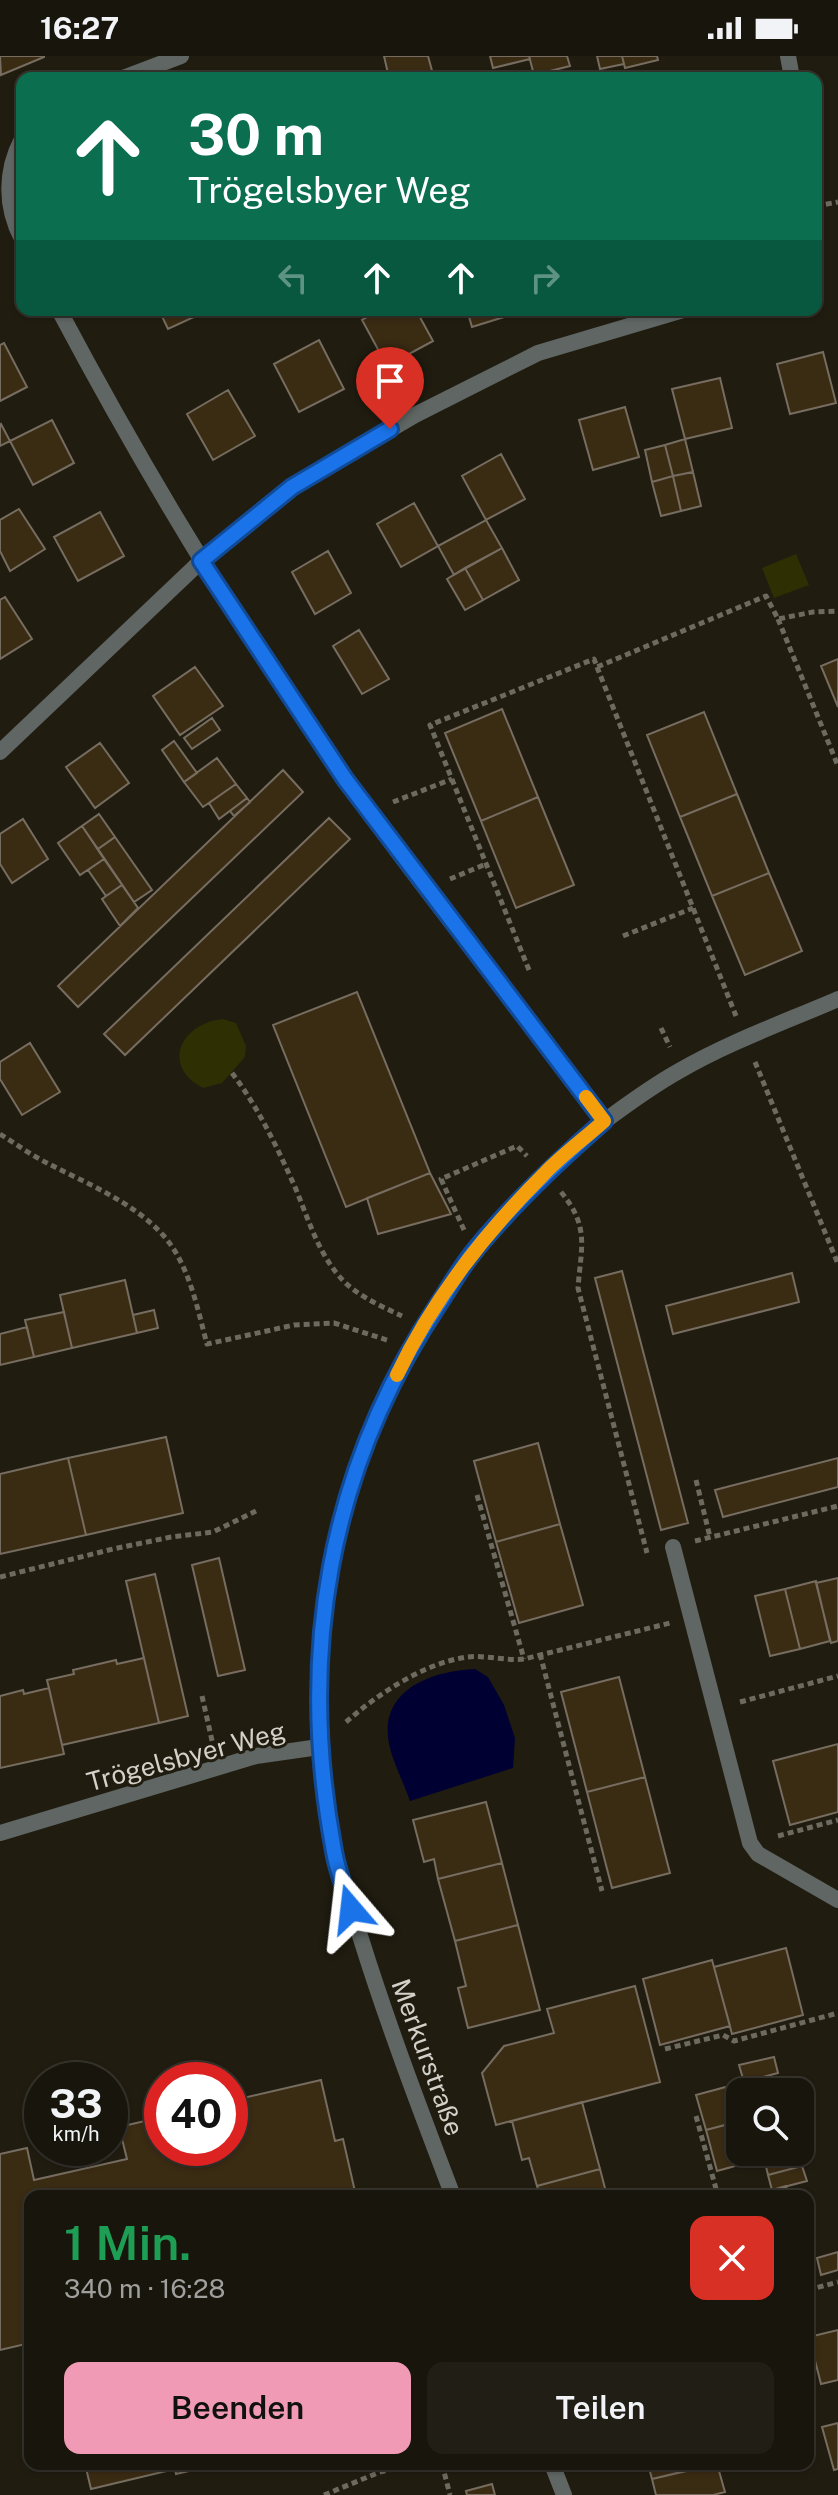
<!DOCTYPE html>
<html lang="de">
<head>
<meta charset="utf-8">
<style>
	body { margin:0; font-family:"Public Sans",sans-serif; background:#211e15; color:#f1f3f6; height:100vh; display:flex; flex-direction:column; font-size:30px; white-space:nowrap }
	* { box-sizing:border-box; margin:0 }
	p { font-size:26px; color:#9f9f9d }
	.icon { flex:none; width:44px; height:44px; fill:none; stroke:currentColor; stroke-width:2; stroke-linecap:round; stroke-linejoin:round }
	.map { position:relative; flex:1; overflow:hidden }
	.drawer { position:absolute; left:24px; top:2134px; width:790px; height:280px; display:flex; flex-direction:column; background:#18150c; border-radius:16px; box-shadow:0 2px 6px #0004,0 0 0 2px #36342d }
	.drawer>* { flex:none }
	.hud { position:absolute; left:16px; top:16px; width:806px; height:244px; border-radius:16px; box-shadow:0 2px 6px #0004,0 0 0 2px #36342d; background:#0b6e4f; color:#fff; overflow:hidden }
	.fabs { position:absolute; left:726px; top:2022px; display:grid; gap:16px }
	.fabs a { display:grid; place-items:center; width:88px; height:88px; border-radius:16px; background:#18150c; box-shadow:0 2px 6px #0004,0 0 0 2px #36342d; font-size:40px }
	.speed { position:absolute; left:24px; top:2006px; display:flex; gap:16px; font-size:40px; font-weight:700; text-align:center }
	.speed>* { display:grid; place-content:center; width:104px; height:104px; border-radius:50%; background:#18150c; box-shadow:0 2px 6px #0004,0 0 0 2px #36342d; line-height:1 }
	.speed small { font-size:20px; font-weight:400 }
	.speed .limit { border:12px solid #d22; background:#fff; color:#111 }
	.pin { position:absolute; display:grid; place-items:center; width:68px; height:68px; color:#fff; margin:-82px -34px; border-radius:50% 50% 50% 0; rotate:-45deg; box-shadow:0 0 8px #0007 }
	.pin .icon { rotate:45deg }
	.me { position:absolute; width:88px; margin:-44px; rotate:343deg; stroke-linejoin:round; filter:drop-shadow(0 0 6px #0008) }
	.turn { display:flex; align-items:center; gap:28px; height:168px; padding:0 40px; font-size:36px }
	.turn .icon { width:104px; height:104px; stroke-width:2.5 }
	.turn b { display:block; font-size:56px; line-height:68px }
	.lanes { display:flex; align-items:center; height:76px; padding:0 40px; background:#0003; justify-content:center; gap:40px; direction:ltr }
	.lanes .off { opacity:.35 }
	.round { display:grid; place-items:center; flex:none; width:84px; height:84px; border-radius:16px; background:#211e15 }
	.overview { display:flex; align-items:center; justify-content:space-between; height:136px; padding:0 40px }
	h1 { font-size:48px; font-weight:600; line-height:60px; color:#1e9e55 }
	.cta { display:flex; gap:16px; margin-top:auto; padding:16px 40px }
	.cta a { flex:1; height:92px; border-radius:16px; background:#f09ab5; color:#111; font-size:32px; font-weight:600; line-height:92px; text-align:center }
	.cta a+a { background:#211e15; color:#f1f3f6 }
	.status { display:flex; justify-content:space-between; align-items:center; height:56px; padding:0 40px; background:#18150c; direction:ltr }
	.status svg { height:22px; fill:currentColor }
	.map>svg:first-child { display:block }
</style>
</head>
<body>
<div class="status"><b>16:27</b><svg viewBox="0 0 49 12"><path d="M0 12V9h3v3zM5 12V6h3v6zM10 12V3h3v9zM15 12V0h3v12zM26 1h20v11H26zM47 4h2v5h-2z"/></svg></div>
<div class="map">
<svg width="838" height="2439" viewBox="0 0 838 2439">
	<rect width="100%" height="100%" fill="#201c10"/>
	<path fill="#2e2f03" d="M796,498l13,31 -35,13 -12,-30z
		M223,963l13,4 10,23 -1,11 -23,26 -19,5c-43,-22 -22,-65 20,-69z"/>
	<path fill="#003" d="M475,1613l13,8 16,28 11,33 -2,30 -103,33c-6,-18 -21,-46 -22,-65 -4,-49 47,-65 87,-67z"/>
	<path fill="#3a2b13" stroke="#766d60" stroke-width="2" d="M0,0h44v1l-43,18z
		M384,0h44l6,22h-45z
		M490,0h39l1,3 -37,9z
		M529,0h38l3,10 -36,9z
		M597,0h25l2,8 -24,5z
		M622,0h35l1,4 -33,8z
		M159,254h34l3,6 -28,13z
		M380,254h36l17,31 -46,25 -25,-46z
		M467,254h56v1l-51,16z
		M319,284l25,49 -45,23 -25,-48z
		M4,287l23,44 -27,14v-56z
		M823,296l13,51 -46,11 -13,-50z
		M720,322l12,50 -47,11 -13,-50z
		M228,334l27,46 -42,24 -26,-46z
		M625,351l14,50 -46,13 -14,-50z
		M52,364l22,43 -41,22 -23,-44z
		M1,368l9,17 -10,5v-21z
		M685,383l8,33 -20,4 -8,-31z
		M665,389l8,31 -21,6 -7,-32z
		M501,398l24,45 -39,21 -24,-44z
		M693,416l8,34 -20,5 -8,-35z
		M673,420l8,35 -20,5 -9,-34z
		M414,447l24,43 -37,21 -24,-43z
		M19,453l26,40 -35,22 -10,-20v-31z
		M100,456l24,44 -46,25 -24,-44z
		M486,464l16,28 -48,27 -16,-29z
		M502,492l17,32 -36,20 -18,-32z
		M328,495l23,42 -36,21 -23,-42z
		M465,512l18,32 -18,10 -18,-31z
		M5,541l27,42 -32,20v-59z
		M359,574l30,49 -27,15 -29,-48z
		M838,603v48l-17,-41z
		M195,611l28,39 -43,29 -27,-39z
		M502,653l36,88 -57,24 -36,-88z
		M704,656l33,82 -57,23 -33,-82z
		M212,662l8,12 -28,19 -8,-11z
		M174,685l23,32 -13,9 -22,-32z
		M100,687l29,40 -34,25 -29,-41z
		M217,702l19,26 -33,23 -19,-25z
		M283,714l20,22 -225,215 -20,-21z
		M236,728l11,14 -28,21 -10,-16z
		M737,738l32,79 -57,23 -32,-79z
		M538,741l36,88 -58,23 -35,-87z
		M247,742l3,4 -16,14 -4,-5z
		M99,758l16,23 -17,12 -16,-23z
		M329,762l21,21 -225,216 -21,-21z
		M23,763l25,40 -36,24 -12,-19v-30z
		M82,770l22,33 -24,16 -22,-32z
		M115,781l37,53 -18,12 -36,-53z
		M104,803l18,26 -16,11 -18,-26z
		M769,817l33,78 -57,24 -33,-79z
		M122,829l16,23 -18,18 -18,-27z
		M357,936l73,181 -84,34 -73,-182z
		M30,987l30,49 -38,23 -22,-36v-17z
		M430,1117l21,41 -73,20 -11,-36z
		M622,1215l66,252 -27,7 -66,-252z
		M792,1217l7,29 -126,32 -7,-28z
		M125,1224l12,53 -65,15 -12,-53z
		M154,1254l4,18 -21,5 -4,-18z
		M64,1256l8,36 -38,9 -9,-37z
		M27,1271l7,30 -34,8v-31z
		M166,1381l17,76 -97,22 -18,-77z
		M538,1387l22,81 -64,18 -22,-81z
		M68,1402l18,77 -86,19v-80z
		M838,1402v29l-115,30 -8,-27z
		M560,1468l23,81 -64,18 -23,-81z
		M219,1502l26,112 -27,6 -26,-111z
		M155,1518l33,142 -29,7 -33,-142z
		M838,1522v63l-7,2 -15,-60z
		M816,1525l14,60 -30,8 -15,-60z
		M785,1533l15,60 -30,7 -15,-60z
		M144,1602l15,65 -97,22 -15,-65 27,-6 -1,-4 43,-10 1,4z
		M619,1621l26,100 -58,15 -26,-100z
		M49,1632l15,66 -64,14v-72l23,-6 1,4z
		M838,1688v68l-48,13 -17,-64z
		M645,1721l25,96 -58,15 -25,-96z
		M486,1746l16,61 -64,16 -4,-20 -10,3 -11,-42z
		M502,1807l16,62 -63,16 -17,-62z
		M518,1869l22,85 -72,18 -10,-40 8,-2 -11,-45z
		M786,1892l17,67 -71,19 -18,-67z
		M712,1904l18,66 -70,19 -17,-66z
		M635,1930l25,96 -164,43 -14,-52 22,-27 50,-13 -7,-24z
		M774,2001l4,16 -34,9 -5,-17z
		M759,2022l4,14h-23v29l-34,9 -10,-35z
		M321,2024l14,61 8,-2 13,57h-326v147l-30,7v-196l27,-6 7,32 93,-21 -8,-32 43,-10v31h68v-47z
		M582,2046l18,67 -63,17 -8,-28 -7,2 -10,-39z
		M740,2065v31h38l1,2 -62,17 -11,-41z
		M788,2096h11l3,14 -34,9 -4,-17z
		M802,2110l5,15 -35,9 -4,-15z
		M600,2113l7,27h-67l-3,-10z
		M786,2130l3,10h-40l23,-6z
		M838,2196v18l-17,5 -4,-17z
		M838,2274v50l-17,4 -12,-47z
		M838,2367v46l-4,1 -12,-43z
		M85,2408h89l1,5 -84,20z
		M174,2408h45l-43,10z
		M648,2408h66l-62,15z
		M717,2408l8,28 -12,3h-57l-4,-16z
		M492,2428l3,11h-28l-1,-4z"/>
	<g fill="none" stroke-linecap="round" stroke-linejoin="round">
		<path stroke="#6d6a5f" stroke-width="5" stroke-dasharray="6 4" stroke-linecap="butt" d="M816,150l22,-4
			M778,563l60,147
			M597,611l139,349
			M393,746l59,-23
			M450,823l36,-15
			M623,880l70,-28
			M529,914l-99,-245 164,-66 3,8 169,-71 12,23 35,-7 25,-1
			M661,972l9,19
			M755,1006l83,202
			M232,1017c26,34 45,74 63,114 13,31 22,63 44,89 16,19 40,29 63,40
			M0,1078c16,10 31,21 47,29 39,20 86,39 116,72 26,29 34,72 44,109l87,-19 40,-2 56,18
			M561,1136c29,35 20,55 17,96l69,265
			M464,1174l-23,-51 76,-33 10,10
			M696,1424l14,57
			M477,1439l47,164
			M695,1485l143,-35
			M0,1521l113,-28 58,-12 42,-5 43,-21
			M540,1598l62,237
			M202,1640l11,49
			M740,1646l98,-26
			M346,1666c32,-28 78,-59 121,-65 19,-2 38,4 57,2l146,-36
			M778,1780l60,-16
			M665,1993l58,-14 11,6 104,-28
			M696,2060l22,80
			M808,2234l30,-8
			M442,2408l8,31
			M324,2439l56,-23 35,-8"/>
		<path stroke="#5f6663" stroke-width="16" d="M788,0l4,22
			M123,22l58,-22
			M22,83c-17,32 -17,68 0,100
			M59,254c86,162 181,319 286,469 82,117 174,227 259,342
			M0,696l201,-191 91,-74 123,-72 123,-62 145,-43
			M673,1491l77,296 8,11 80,46
			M0,1777l256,-77 63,-9"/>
		<path stroke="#5f6663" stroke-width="16" d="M453,2140c-32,-84 -64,-168 -91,-254 -9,-29 -22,-60 -28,-90 -49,-235 17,-464 177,-642 29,-32 60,-65 95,-90 23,-17 48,-35 73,-49 50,-29 106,-49 159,-72
			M552,2408l12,31"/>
	</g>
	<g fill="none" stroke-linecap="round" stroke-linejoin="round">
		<defs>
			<path id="route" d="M351,1853c-6,-19 -14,-39 -17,-58 -37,-195 -6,-380 104,-546 12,-18 23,-38 37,-55 39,-47 83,-89 129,-129l-259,-342 -144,-218 91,-74 98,-58"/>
		</defs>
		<use href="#route" stroke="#114b97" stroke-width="20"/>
		<use href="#route" stroke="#1a73e8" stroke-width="14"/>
		<path stroke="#f59e0b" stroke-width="14" d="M397,1319c35,-74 89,-143 147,-201 18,-19 40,-35 60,-53l-18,-24"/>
	</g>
	<g text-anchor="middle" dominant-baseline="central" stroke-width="6" stroke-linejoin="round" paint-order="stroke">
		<g font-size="26" fill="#d3d1c9" stroke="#201c10">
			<text transform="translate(186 1700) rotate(-15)">Trögelsbyer Weg</text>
			<text transform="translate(428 2001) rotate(70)">Merkurstraße</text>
		</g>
	</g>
</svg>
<div class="fabs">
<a><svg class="icon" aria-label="search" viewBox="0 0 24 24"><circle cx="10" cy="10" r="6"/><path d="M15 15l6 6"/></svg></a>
</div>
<div class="speed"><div>33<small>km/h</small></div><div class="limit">40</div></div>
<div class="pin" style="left:390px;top:373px;background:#d93025"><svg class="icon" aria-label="arrive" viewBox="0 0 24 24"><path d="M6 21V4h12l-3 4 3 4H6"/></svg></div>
<svg class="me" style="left:351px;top:1853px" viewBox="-20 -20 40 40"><path d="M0-17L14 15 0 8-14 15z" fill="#1a73e8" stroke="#fff" stroke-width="4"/></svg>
<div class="hud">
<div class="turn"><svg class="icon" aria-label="ahead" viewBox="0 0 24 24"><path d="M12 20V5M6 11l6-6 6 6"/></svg><div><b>30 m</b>Trögelsbyer Weg</div></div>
<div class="lanes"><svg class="icon off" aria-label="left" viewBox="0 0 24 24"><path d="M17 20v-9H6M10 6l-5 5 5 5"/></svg><svg class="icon" aria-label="ahead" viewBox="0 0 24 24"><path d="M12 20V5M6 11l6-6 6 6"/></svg><svg class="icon" aria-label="ahead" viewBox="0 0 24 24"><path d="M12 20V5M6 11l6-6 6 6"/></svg><svg class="icon off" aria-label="right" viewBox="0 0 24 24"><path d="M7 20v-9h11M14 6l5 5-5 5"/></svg></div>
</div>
<section class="drawer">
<div class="overview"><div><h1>1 Min.</h1><p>340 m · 16:28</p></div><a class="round" style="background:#d93025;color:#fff"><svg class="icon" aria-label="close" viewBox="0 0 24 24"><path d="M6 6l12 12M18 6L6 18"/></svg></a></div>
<div class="cta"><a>Beenden</a><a>Teilen</a></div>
</section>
</div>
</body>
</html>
